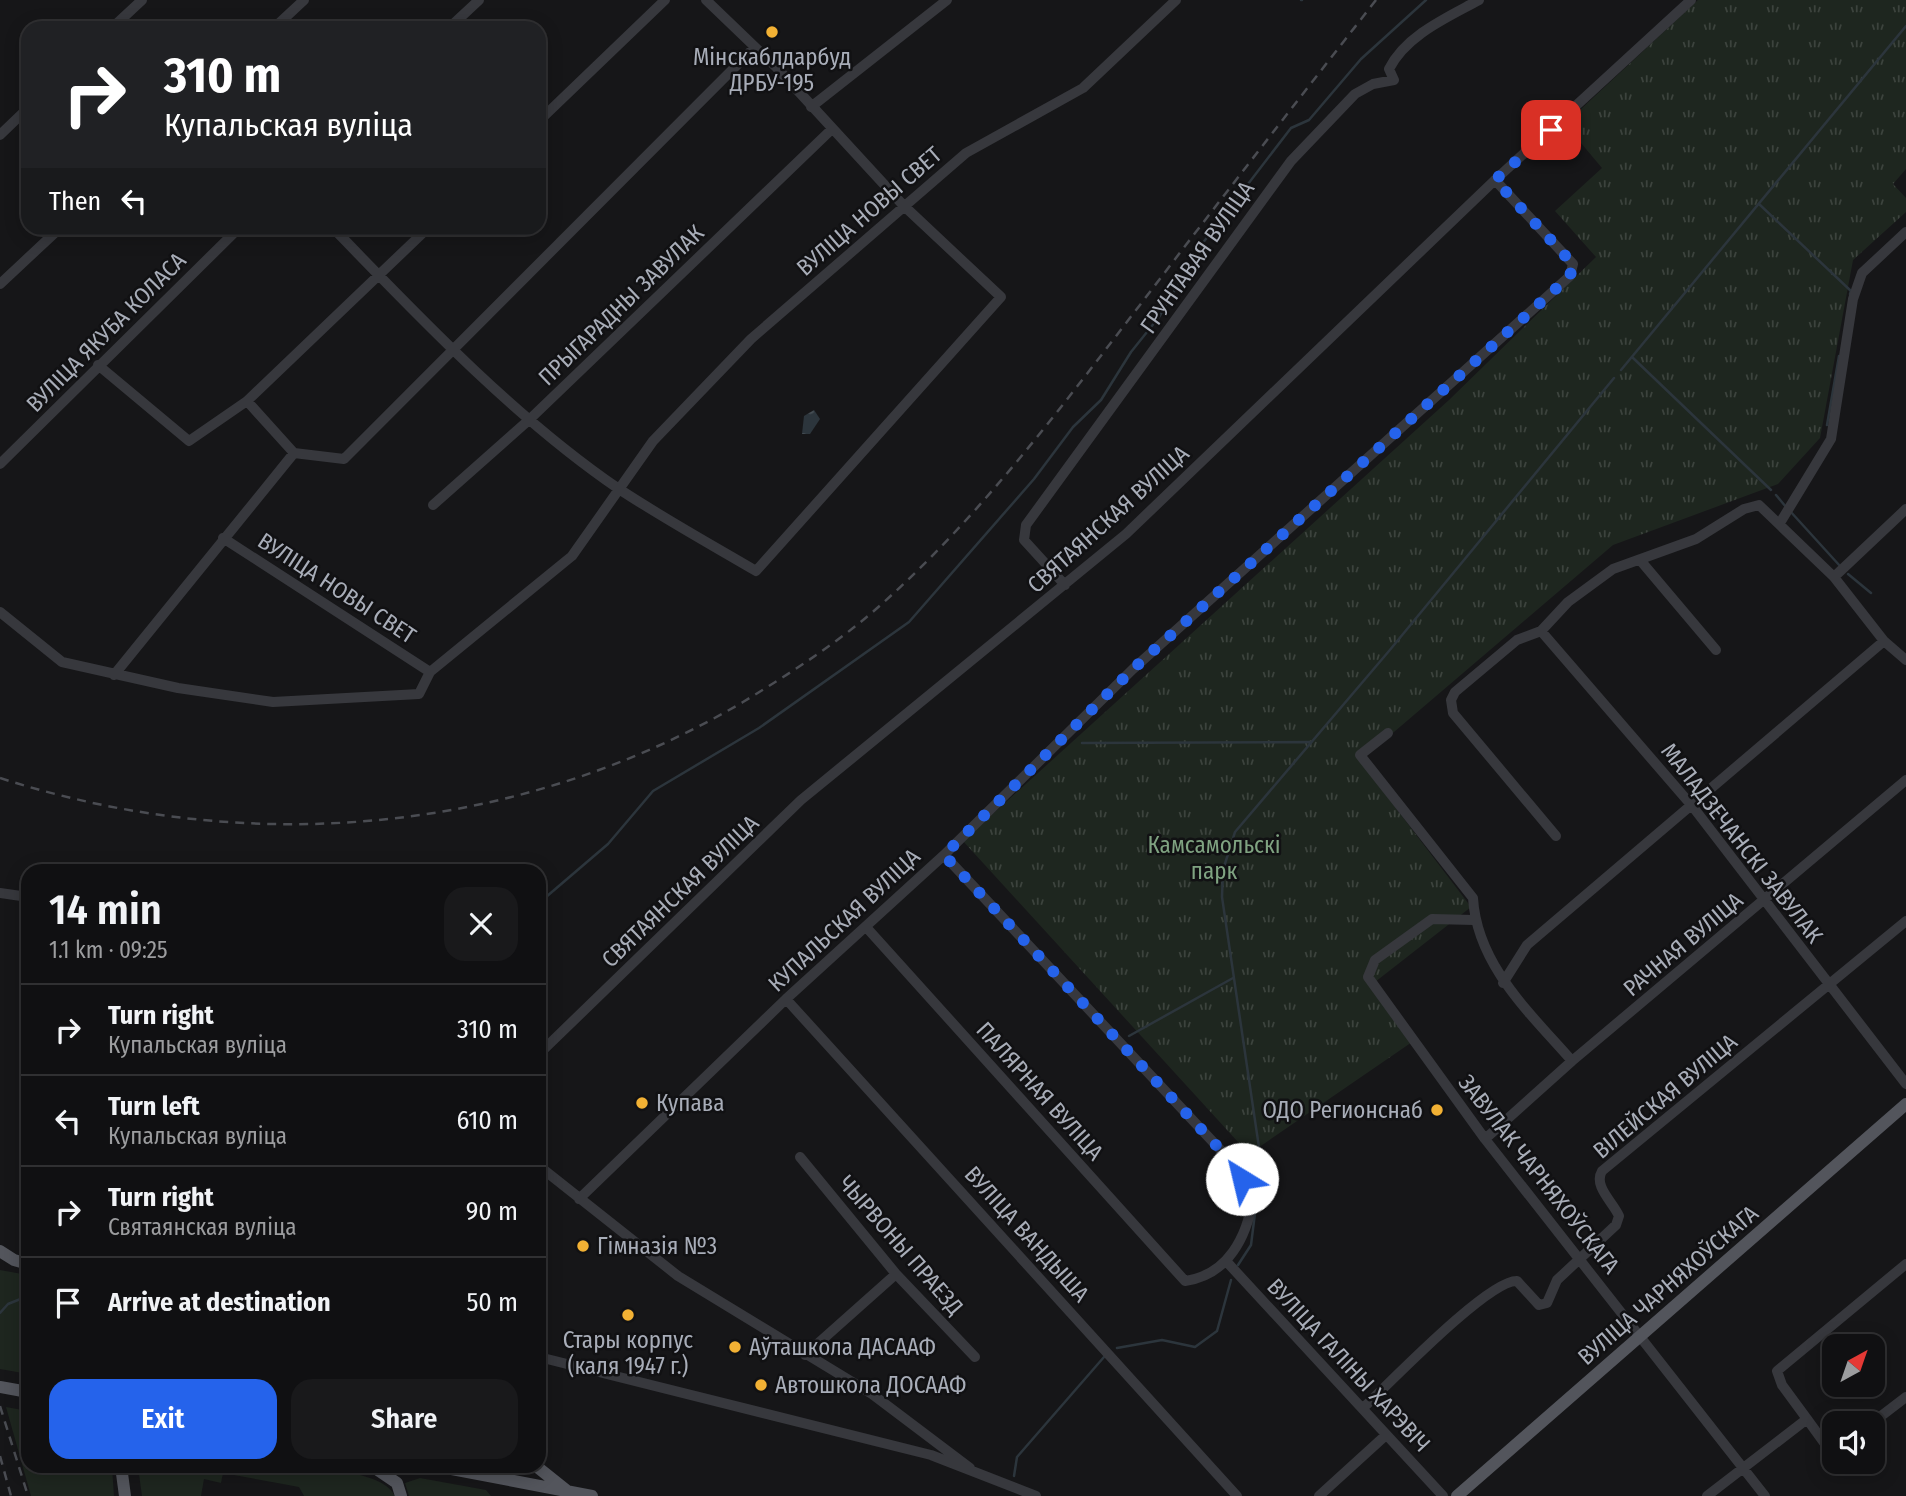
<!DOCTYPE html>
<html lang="en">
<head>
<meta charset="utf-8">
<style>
	body { margin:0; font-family:"Fira Sans Condensed",sans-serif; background:#19191b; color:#f1f3f6; height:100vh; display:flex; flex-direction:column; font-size:26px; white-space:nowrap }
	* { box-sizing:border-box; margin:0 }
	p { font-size:23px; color:#9c9d9f }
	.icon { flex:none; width:38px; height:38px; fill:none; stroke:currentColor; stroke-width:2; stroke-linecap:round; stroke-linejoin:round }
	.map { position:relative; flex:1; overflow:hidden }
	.details { position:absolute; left:21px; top:864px; width:525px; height:609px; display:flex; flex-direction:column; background:#101012; border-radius:21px; box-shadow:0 4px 18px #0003,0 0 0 2px #303032 }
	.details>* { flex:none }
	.hud { position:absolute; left:21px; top:21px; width:525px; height:214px; border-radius:21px; box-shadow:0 4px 18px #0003,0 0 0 2px #303032; background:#202124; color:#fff; overflow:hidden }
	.needle { width:46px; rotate:40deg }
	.buttons { position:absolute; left:1822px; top:1334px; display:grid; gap:14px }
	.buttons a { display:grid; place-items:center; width:63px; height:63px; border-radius:14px; background:#101012; box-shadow:0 4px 18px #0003,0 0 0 2px #303032; font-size:35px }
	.pin { position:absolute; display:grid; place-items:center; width:60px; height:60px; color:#fff; margin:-30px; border-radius:14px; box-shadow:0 4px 10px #0006 }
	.me { position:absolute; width:77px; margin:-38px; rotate:324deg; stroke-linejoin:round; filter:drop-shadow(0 0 5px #0008) }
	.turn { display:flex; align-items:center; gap:24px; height:147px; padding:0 28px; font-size:32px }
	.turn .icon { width:91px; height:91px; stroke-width:2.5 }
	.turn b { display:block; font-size:49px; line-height:60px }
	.then { display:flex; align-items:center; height:66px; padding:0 28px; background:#0003; gap:14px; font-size:26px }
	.round { display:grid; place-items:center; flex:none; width:74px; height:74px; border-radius:21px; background:#19191b }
	.summary { display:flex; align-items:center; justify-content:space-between; height:119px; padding:0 28px }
	h1 { font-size:42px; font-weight:600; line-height:52px }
	.primary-button { display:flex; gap:14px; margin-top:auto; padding:14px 28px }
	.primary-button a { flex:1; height:80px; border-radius:21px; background:#2563eb; color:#fff; font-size:28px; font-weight:600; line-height:80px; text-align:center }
	.primary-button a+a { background:#19191b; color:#f1f3f6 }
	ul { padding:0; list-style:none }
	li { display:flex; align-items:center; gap:21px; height:91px; padding:0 28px; border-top:2px solid #303032 }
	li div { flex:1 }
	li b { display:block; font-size:26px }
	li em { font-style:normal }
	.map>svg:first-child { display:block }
</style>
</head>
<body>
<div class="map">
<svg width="1906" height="1496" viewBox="0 0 1906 1496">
	<defs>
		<pattern id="park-tufts" width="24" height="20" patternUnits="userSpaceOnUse" patternTransform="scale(1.75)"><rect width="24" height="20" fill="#1e261f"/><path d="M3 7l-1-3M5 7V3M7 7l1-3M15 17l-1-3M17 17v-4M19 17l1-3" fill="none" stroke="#3c433d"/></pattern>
		<pattern id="water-ripples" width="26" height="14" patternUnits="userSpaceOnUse" patternTransform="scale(1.75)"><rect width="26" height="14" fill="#2c353c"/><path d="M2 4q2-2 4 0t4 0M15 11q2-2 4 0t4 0" fill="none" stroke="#485056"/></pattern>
	</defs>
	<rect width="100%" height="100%" fill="#161618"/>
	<path fill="#1e261f" d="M0,1270l28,5v99l-28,-5z
		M6,1407l22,4v55l84,1 2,29h-83z
		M138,1467c45,0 239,-14 257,29h-91l-5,-9 -76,-14 -2,10 -17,-4 -3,17h-59z
		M420,1478l66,12 5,6h-82l-4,-13z"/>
	<path fill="url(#park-tufts)" d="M1698,0h208v169l-13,15 13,14v14l-53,48 -33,178 -42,46 -165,61 -253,216 111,146 -96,75 40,58 -166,114 -286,-313 486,-441 147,-143 -41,-46 47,-43 -37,-44z"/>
	<path fill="url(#water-ripples)" d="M814,410l6,9 -10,15h-8l2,-18z"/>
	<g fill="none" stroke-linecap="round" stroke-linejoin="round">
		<path stroke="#2c353c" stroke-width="2.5" d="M1301,0h1
			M1759,204l92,87 -1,3
			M1632,357l139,133
			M1621,370l285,-344
			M1827,425l12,-69
			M1776,495l10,12
			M1790,511l50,55
			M1848,574l23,19
			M1082,743l228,-1
			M539,903l69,-59 45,-53 106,-63 150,-106 125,-143 39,-52 28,-27 30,-48 28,-35 43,-73 89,-116 18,-8 52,-61 65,-59
			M1129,1036l104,-58
			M1257,1196l4,-35 -39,-264 1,-27 12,-38 154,-181 225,-273
			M1238,1265l13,-20 4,-32
			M0,1313l8,-9 20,-8
			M1117,1348l45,-8 33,7 22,-16 14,-51
			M1014,1476l3,-19 87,-100"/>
		<path stroke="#37383d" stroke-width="10" d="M112,28l30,-28
			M274,28l30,-28
			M449,28l30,-28
			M811,107l136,-107
			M539,121l126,-121
			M0,135l28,-27
			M333,228c86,89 183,191 286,261 44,29 91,55 137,82l245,-274 -98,-92 -126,-137 -71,-68
			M0,284l60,-56
			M98,365l91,76 58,-40 181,-173
			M247,401l47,52 50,6 410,-411
			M0,464l239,-236
			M433,505l97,-86 302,-290
			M1780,523l51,-84 22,-140 9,-26 44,-41
			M223,538l207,134
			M1640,560l76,90
			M1834,577l72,-68
			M1065,585l-41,-45 2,-15 265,-364 64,-67 18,-10 21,-4 -5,-11c17,-34 59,-52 90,-69
			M0,612l62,50 116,26 95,14 146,-8 11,-22 142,-116 81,-115 98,-102 215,-186 117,-65 93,-88
			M1541,631l152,176 213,277
			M114,675l180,-222
			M1388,733l-28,22 113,143c4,67 57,115 99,163
			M1556,836l-103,-123 -2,-13 4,-8 62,-52 24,-9 27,-29 45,-33 83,-30 48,-30 15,-4 75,72 50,64 22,19
			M0,893l28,4
			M1474,920l-42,-1 -57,41 -7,17 117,162 280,357
			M866,927l319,354c43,-6 62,-44 68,-83l-23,-38 -286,-305
			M1503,983l24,-38 357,-304
			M786,999l451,497
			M539,1054l262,-254 325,-266 369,-354 196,-180
			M1485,1139l87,-78 334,-281
			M800,1157l96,117 79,83
			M539,1166l139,110 194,118 98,74
			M579,1199l207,-200 158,-144 189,-186 437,-393 3,-12 -78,-84
			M1226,1261l217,235
			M805,1355l91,-81
			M539,1357l392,98 105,41
			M1363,1408c26,-24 125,-128 154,-127l22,24 8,-2 10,-23 59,-55 3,-9c-6,-14 -26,-30 -17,-45l304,-250
			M1807,1419l21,29h6
			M1872,1423l34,-26
			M1319,1496l67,-61
			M1707,1496l100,-77 -25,-34 -5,-14 129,-107"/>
		<path stroke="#53555c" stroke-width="12" d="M0,1251l14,9 14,4
			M0,1387l28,5
			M121,1466l4,30
			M372,1466l25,17 4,13
			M436,1466l156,30
			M536,1466l30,24
			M1457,1496l449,-392"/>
		<path stroke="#4a4c52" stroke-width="2.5" stroke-dasharray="9 7" stroke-linecap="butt" d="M0,778c248,80 517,57 743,-76 49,-30 98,-61 141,-100 99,-89 178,-196 259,-301 77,-101 155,-201 233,-301
			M0,1406l28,90
			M0,1456l11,40"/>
	</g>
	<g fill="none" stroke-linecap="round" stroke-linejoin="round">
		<path stroke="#2563eb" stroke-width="12" stroke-dasharray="0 21.6" d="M1242,1179l-12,-19 -286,-305 189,-186 437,-393 3,-12 -78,-84 56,-50"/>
	</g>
	<g fill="#f2b134" stroke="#111113" stroke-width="2.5">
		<circle cx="772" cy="32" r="7"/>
		<circle cx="642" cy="1103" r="7"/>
		<circle cx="1437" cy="1110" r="7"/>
		<circle cx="583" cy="1246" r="7"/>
		<circle cx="628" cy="1315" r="7"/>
		<circle cx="735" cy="1347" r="7"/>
		<circle cx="761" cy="1385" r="7"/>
	</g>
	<g text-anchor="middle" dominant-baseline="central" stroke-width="5" stroke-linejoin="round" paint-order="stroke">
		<g font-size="23" fill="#a8adb8" stroke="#111113" text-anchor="start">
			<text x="772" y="57" text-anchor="middle">Мінскаблдарбуд<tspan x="772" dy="26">ДРБУ-195</tspan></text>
			<text x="656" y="1103">Купава</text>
			<text x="1423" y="1110" text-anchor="end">ОДО Регионснаб</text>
			<text x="597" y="1246">Гімназія №3</text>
			<text x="628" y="1340" text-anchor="middle">Стары корпус<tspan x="628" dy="26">(каля 1947 г.)</tspan></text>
			<text x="749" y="1347">Аўташкола ДАСААФ</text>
			<text x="775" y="1385">Автошкола ДОСААФ</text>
		</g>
		<g font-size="23" fill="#a8adb8" stroke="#111113">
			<text transform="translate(869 211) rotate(-41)">ВУЛІЦА НОВЫ СВЕТ</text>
			<text transform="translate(1197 257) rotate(-55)">ГРУНТАВАЯ ВУЛІЦА</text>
			<text transform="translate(621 305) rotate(-44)">ПРЫГАРАДНЫ ЗАВУЛАК</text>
			<text transform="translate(106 332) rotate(-45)">ВУЛІЦА ЯКУБА КОЛАСА</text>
			<text transform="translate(1108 519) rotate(-42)">СВЯТАЯНСКАЯ ВУЛІЦА</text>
			<text transform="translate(337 588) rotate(33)">ВУЛІЦА НОВЫ СВЕТ</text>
			<text transform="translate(1742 843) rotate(52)">МАЛАДЗЕЧАНСКІ ЗАВУЛАК</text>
			<text transform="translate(680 891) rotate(-44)">СВЯТАЯНСКАЯ ВУЛІЦА</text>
			<text transform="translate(844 920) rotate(-43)">КУПАЛЬСКАЯ ВУЛІЦА</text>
			<text transform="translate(1683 944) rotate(-40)">РАЧНАЯ ВУЛІЦА</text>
			<text transform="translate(1040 1091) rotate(48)">ПАЛЯРНАЯ ВУЛІЦА</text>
			<text transform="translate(1665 1096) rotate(-40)">ВІЛЕЙСКАЯ ВУЛІЦА</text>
			<text transform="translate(1539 1174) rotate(52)">ЗАВУЛАК ЧАРНЯХОЎСКАГА</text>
			<text transform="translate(1027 1234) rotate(48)">ВУЛІЦА ВАНДЫША</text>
			<text transform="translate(901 1245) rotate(49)">ЧЫРВОНЫ ПРАЕЗД</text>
			<text transform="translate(1668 1285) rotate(-41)">ВУЛІЦА ЧАРНЯХОЎСКАГА</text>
			<text transform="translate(1349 1365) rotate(47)">ВУЛІЦА ГАЛІНЫ ХАРЭВІЧ</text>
		</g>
		<g font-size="23" fill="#7fa381" stroke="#111113">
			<text x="1214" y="845">Камсамольскі<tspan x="1214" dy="26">парк</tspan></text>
		</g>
	</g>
</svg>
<div class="buttons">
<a><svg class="needle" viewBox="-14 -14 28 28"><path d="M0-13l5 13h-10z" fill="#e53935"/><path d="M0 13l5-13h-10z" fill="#9c9d9f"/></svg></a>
<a><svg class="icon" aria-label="sound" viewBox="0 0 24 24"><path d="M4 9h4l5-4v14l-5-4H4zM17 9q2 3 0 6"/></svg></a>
</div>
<div class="pin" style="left:1551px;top:130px;background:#d93025"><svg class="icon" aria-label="arrive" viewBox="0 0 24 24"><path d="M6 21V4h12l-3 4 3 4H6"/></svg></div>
<svg class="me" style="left:1242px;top:1179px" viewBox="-20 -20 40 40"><circle r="19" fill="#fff"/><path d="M0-13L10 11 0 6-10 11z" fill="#2563eb"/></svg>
<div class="hud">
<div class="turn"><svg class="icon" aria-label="right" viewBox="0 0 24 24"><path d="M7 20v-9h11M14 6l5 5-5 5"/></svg><div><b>310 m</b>Купальская вуліца</div></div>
<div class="then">Then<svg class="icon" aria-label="left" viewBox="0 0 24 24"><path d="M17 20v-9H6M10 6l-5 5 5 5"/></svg></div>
</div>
<section class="details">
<div class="summary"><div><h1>14 min</h1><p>1.1 km · 09:25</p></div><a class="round"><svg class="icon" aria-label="close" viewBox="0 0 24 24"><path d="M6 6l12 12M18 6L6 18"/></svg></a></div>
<ul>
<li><svg class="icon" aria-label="right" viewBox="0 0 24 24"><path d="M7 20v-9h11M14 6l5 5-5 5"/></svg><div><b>Turn right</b><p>Купальская вуліца</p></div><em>310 m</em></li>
<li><svg class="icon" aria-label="left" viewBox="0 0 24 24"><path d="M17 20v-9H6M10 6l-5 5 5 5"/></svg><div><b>Turn left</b><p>Купальская вуліца</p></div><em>610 m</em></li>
<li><svg class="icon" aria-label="right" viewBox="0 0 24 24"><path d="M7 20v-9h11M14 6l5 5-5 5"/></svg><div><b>Turn right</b><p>Святаянская вуліца</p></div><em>90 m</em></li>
<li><svg class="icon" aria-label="arrive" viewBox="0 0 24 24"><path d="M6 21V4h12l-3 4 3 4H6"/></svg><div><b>Arrive at destination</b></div><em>50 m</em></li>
</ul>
<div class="primary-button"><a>Exit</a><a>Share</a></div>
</section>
</div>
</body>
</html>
